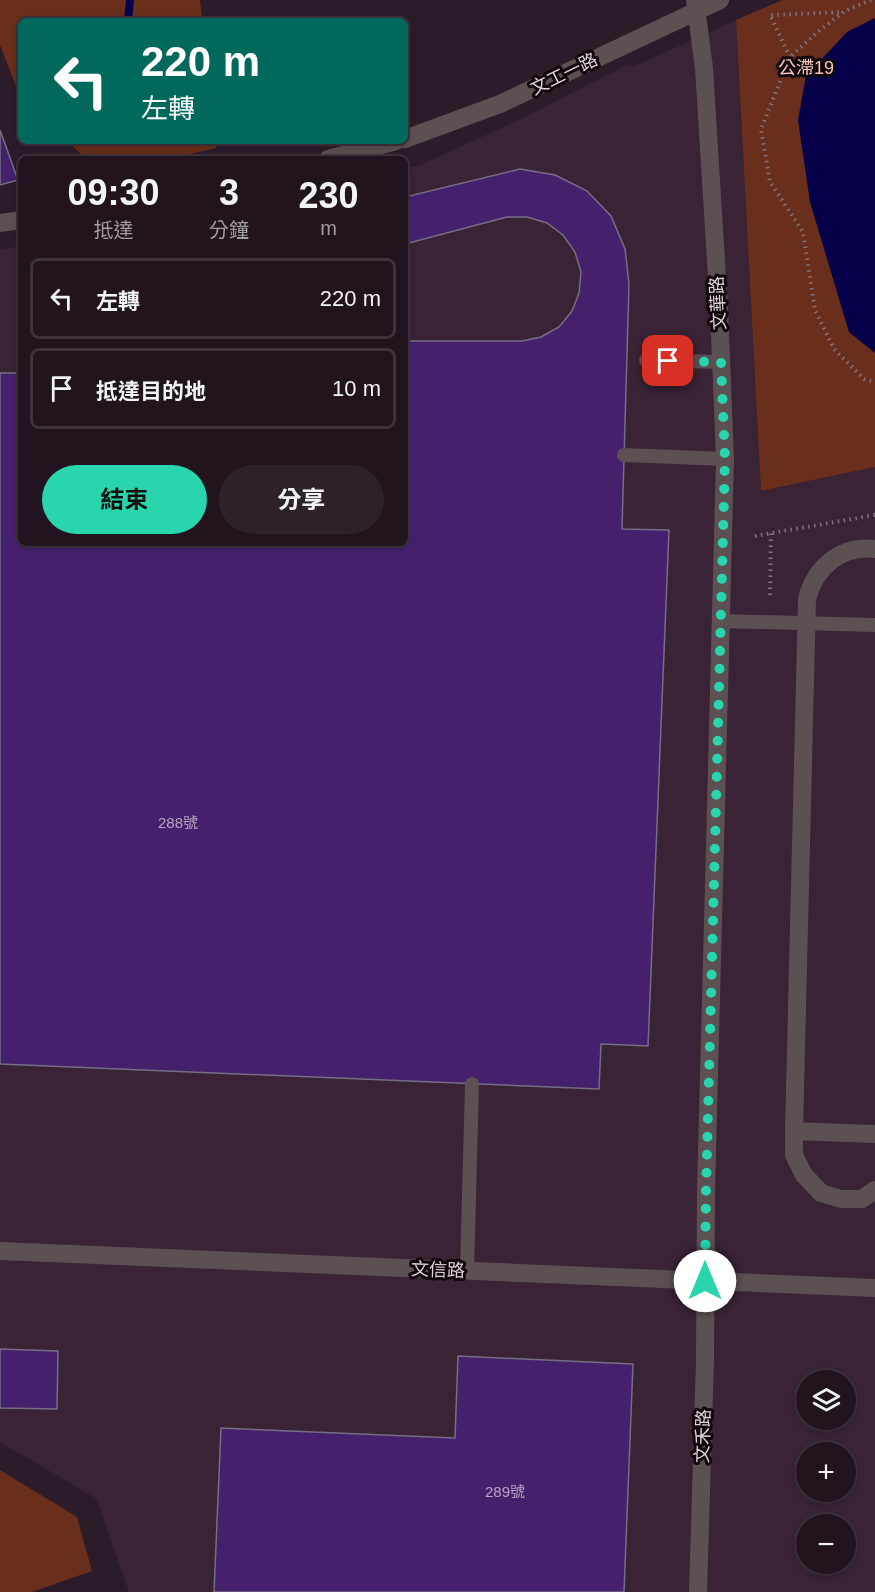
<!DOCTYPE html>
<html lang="zh-TW">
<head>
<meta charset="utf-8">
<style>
	body { margin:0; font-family:Arial,"Noto Sans TC",sans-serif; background:#2d212c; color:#f1f3f6; height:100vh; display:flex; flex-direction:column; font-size:22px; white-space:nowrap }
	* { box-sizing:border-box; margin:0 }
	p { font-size:20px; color:#a29ea4 }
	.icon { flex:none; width:33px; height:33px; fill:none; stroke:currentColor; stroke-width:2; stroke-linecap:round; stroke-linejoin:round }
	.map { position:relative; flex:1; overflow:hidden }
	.panel { position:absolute; left:18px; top:156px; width:390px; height:390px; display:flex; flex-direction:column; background:#21141f; border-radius:9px; box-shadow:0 3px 9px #0003,0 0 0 2px #3e333d }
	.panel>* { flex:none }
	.guide { position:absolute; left:18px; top:18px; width:390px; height:126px; border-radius:9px; box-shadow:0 3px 9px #0003,0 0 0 2px #3e333d; background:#00695c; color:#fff; overflow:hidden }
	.tools { position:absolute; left:796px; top:1370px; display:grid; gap:12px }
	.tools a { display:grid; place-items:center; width:60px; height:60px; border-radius:50%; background:#21141f; box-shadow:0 3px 9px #0003,0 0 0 2px #3e333d; font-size:30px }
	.pin { position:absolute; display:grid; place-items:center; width:51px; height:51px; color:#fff; margin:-26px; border-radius:12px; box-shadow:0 3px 9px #0006 }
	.me { position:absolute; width:66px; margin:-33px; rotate:0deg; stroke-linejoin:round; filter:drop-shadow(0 0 4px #0008) }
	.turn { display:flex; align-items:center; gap:21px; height:126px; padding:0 24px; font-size:27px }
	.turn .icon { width:78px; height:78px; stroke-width:2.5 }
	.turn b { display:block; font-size:42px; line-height:51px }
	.eta { display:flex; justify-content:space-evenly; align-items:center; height:102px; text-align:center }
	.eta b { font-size:36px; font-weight:700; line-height:42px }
	.action { display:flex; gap:12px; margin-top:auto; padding:12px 24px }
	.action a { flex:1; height:69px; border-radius:36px; background:#28d5ad; color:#111; font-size:24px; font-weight:700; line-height:69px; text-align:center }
	.action a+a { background:#2d212c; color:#f1f3f6 }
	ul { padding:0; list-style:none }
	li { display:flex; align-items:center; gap:18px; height:81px; margin:0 12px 9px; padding:0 12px; border:3px solid #3e333d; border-radius:9px }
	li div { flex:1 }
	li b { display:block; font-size:22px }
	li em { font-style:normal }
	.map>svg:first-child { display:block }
</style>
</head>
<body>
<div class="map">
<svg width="875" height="1592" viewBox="0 0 875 1592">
	<rect width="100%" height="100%" fill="#2c1b29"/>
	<path fill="#392334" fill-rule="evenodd" d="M736,20l25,471 114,-24v1125h-746l-32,-93 -97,-57v-1192l21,-4v297h384v-375l15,-3 101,-46 109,-56 3,4zM807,1380h39v39h-39zM807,1452h39v39h-39zM807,1524h39v39h-39z"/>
	<path fill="#692f1c" d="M0,0h200l2,21h-181v78l-21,-54z
		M782,0h93v467l-114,24 -25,-471z
		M67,141h149v7l-48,11h-81z
		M0,1470l77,47 15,54 -60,21h-32z"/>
	<path fill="#050049" d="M875,18v335l-26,-21 -39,-130 -12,-82 8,-44 41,-44z"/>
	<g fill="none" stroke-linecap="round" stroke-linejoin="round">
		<path stroke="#050049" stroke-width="8" d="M128,21l2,-21"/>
	</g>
	<path fill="#45216d" stroke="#766e85" stroke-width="1.5" d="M0,130l18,50 -18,5z
		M520,169l35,6 32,16 24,25 14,33 4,35 -7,245 47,1 -21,516 -47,-2 -2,45 -599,-25v-691h21v170h384v-202h117l19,-4 18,-10 13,-16 7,-18 2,-21 -6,-20 -12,-17 -16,-12 -20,-6h-20l-102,27v-47z
		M0,1349l58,2 -1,58 -57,-1z
		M458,1356l175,8 -9,228h-410l7,-164 234,10z"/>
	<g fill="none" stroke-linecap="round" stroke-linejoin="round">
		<path stroke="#81727e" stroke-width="4" stroke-dasharray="1.5 4.5" stroke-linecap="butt" d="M871,0l-26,11 -25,19 -30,27 -29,72 9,53 33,50 12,78 19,39 30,30 11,3
			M790,57l-20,-42 73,-3
			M755,536l120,-21
			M770,595l1,-62"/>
		<path stroke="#5c5052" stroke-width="14" d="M646,360l75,2
			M624,455l101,4
			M720,621l155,4
			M467,1271l5,-187"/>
		<path stroke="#5c5052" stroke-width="18" d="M695,0l9,68 15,241 6,150 -19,732 -1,169 -7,232
			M405,139l95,-35 220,-104
			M328,159l68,-18
			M0,223l21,-3
			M875,549c-34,-4 -60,18 -68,50l-13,532v24l10,20 17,18 20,6h21l13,-9
			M794,1131l81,3
			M0,1251l875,37"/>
	</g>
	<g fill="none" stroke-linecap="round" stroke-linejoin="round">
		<path stroke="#28d5ad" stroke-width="10" stroke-dasharray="0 18" d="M668,361l53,1 4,97 -19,732 -1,90"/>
	</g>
	<g text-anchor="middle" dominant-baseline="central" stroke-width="6" stroke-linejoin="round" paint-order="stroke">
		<g font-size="15" fill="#b8a6c0">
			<text x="178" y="822">288號</text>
			<text x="505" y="1491">289號</text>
		</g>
		<g font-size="18" fill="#f7c5b5" stroke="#10080e">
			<text x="806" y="68">公滯19</text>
		</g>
		<g font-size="18" fill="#dfd3dc" stroke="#10080e">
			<text transform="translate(564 74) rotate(-26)">文工一路</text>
			<text transform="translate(718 303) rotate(-93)">文華路</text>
			<text transform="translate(438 1270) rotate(2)">文信路</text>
			<text transform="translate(703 1436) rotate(-88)">文禾路</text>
		</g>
	</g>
</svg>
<div class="tools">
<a><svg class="icon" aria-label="layers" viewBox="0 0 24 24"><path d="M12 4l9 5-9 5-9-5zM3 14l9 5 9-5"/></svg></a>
<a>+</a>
<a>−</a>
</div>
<div class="pin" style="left:668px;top:361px;background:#d93025"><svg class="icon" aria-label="arrive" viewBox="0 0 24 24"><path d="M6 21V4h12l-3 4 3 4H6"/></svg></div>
<svg class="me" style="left:705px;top:1281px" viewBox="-20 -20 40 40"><circle r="19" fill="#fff"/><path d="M0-13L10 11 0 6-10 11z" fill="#28d5ad"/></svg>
<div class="guide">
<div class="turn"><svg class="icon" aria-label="left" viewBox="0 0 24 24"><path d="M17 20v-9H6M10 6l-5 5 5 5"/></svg><div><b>220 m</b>左轉</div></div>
</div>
<section class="panel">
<div class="eta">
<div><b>09:30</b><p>抵達</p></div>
<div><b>3</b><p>分鐘</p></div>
<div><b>230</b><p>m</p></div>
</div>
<ul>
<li><svg class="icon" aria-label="left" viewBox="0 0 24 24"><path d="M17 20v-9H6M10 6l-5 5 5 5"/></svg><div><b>左轉</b></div><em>220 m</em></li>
<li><svg class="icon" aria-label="arrive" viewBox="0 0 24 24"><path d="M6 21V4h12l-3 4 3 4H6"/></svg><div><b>抵達目的地</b></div><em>10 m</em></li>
</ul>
<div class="action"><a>結束</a><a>分享</a></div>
</section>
</div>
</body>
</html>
